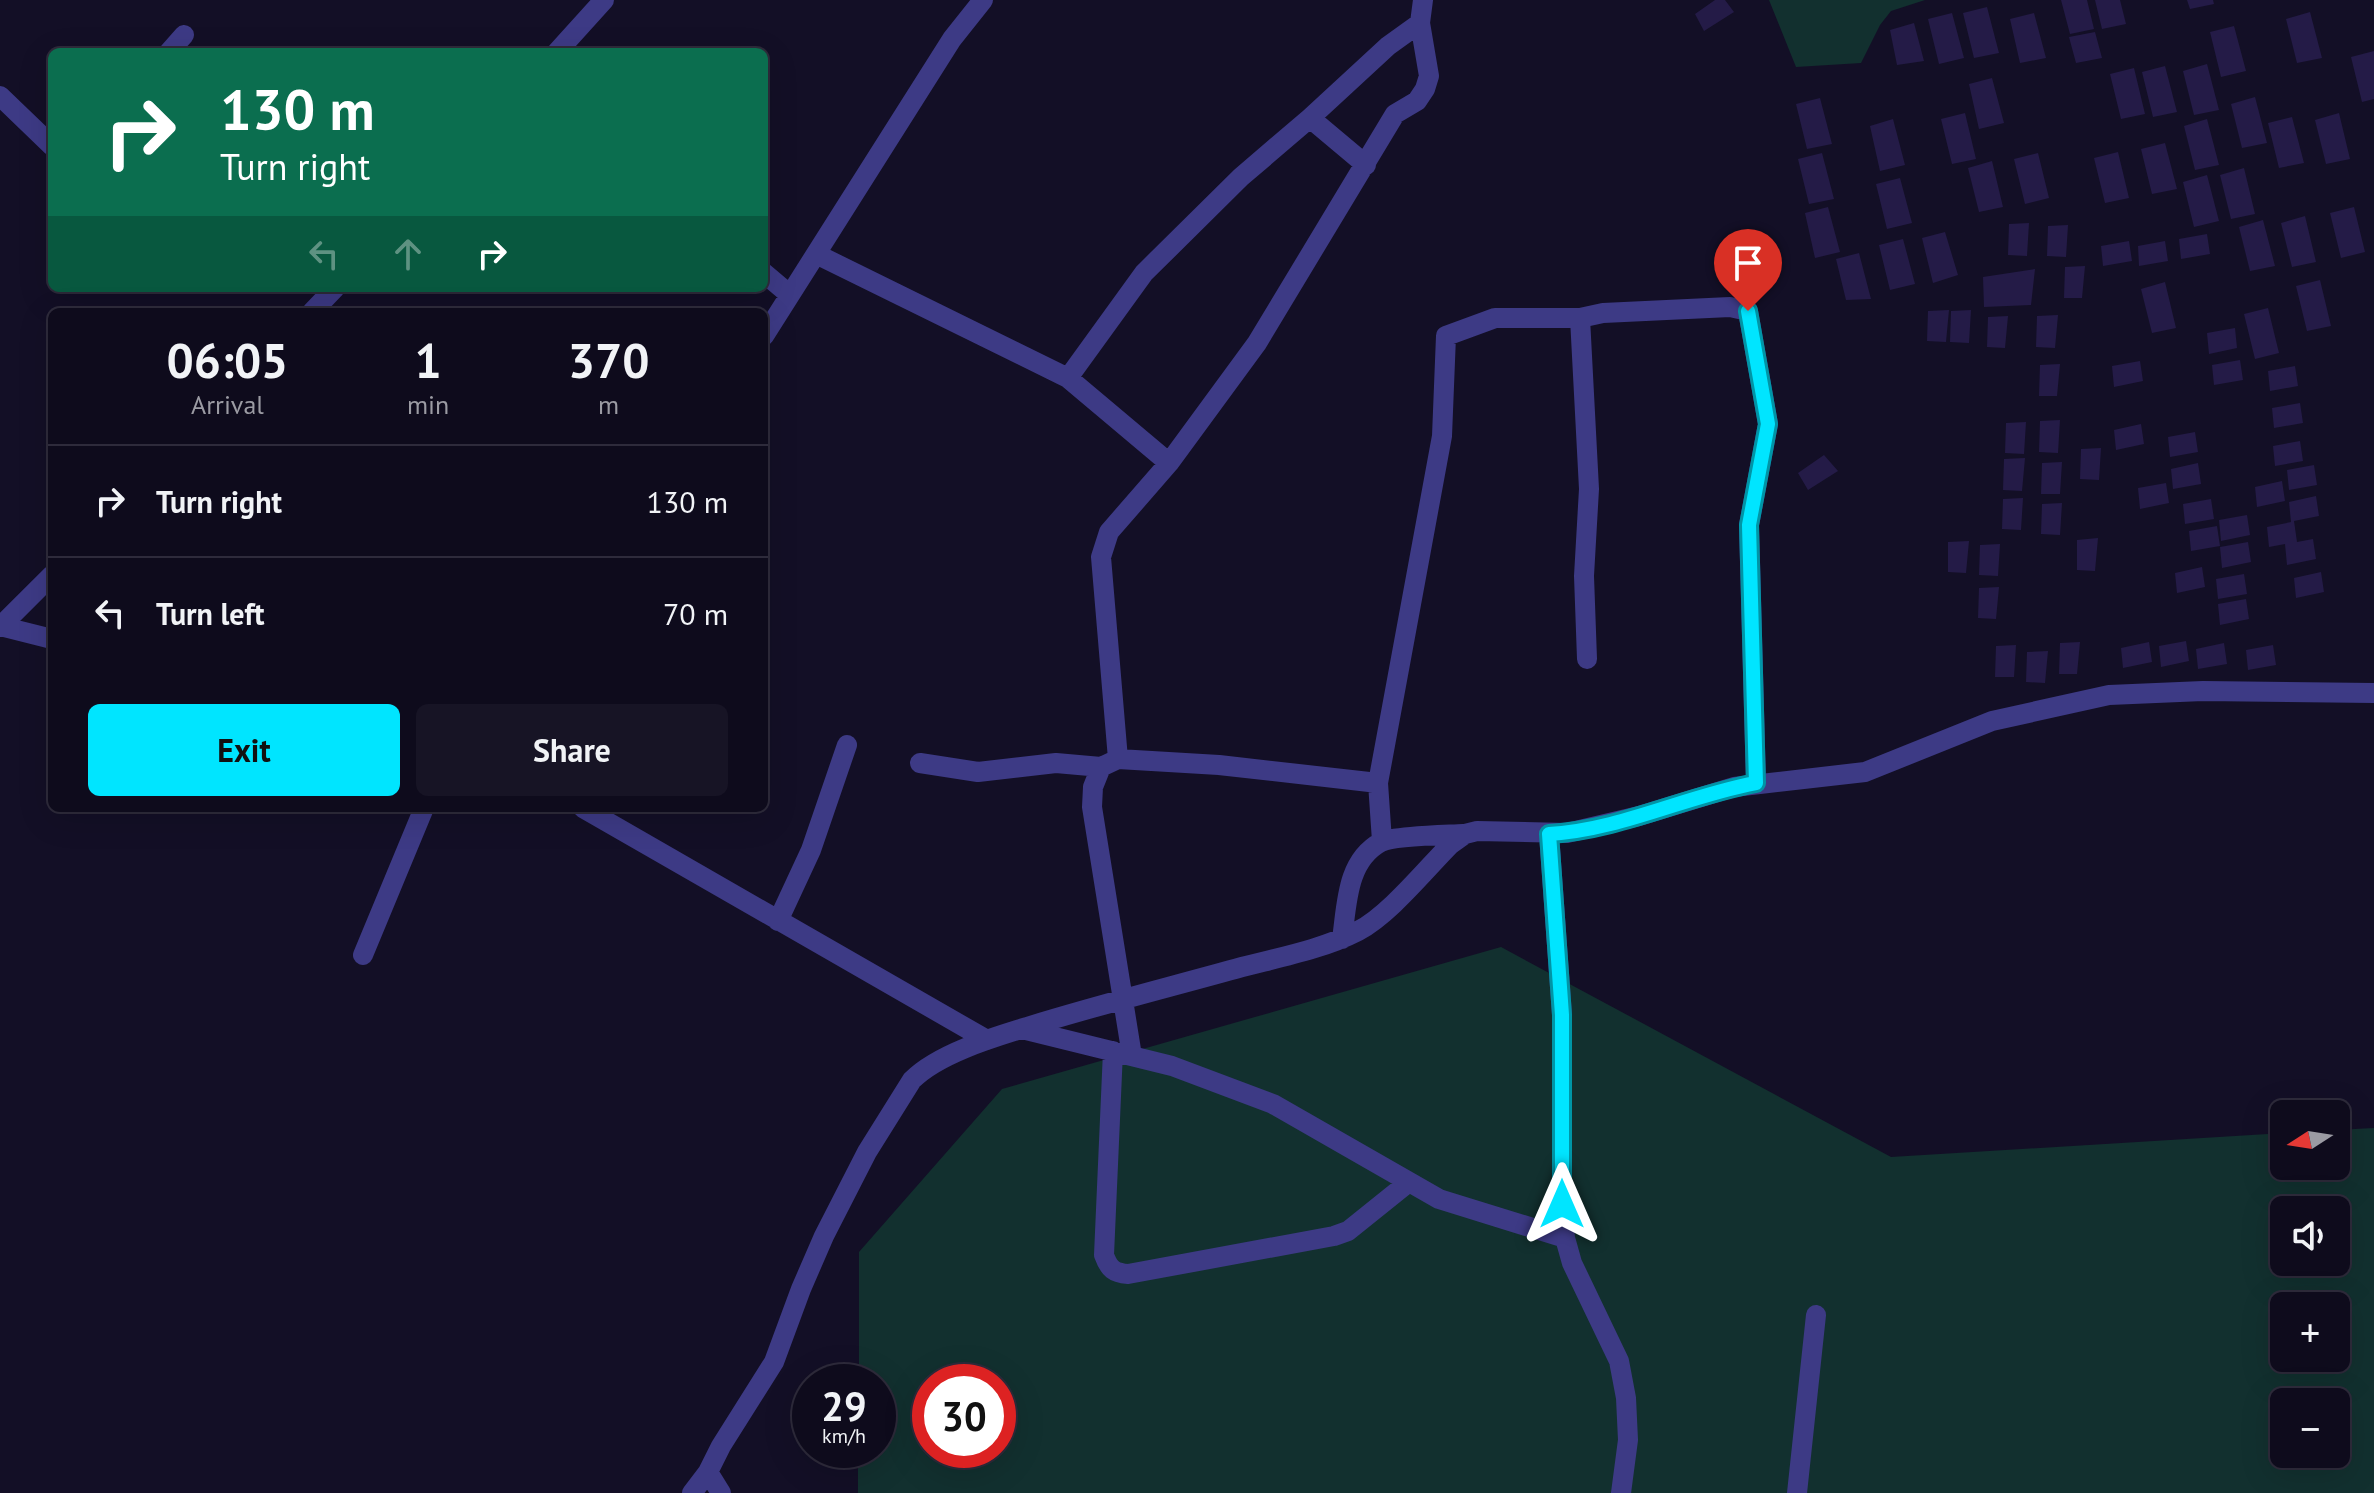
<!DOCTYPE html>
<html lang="en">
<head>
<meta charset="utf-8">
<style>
	body { margin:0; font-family:"PT Sans",sans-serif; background:#171425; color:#f1f3f6; height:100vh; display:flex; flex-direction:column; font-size:30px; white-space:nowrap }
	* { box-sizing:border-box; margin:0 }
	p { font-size:26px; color:#9b9ba3 }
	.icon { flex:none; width:44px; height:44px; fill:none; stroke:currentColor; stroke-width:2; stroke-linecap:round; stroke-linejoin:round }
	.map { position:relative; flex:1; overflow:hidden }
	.drawer { position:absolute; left:48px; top:308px; width:720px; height:504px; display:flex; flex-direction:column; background:#0e0b1c; border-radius:12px; box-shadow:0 8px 32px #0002,0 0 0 2px #2e2b3b }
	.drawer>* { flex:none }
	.banner { position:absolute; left:48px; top:48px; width:720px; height:244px; border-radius:12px; box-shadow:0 8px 32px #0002,0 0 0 2px #2e2b3b; background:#0b6e4f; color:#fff; overflow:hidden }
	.needle { width:52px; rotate:258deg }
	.buttons { position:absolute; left:2270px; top:1100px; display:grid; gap:16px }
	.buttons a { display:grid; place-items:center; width:80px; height:80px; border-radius:12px; background:#0e0b1c; box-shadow:0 8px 32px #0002,0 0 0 2px #2e2b3b; font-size:40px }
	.speed { position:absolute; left:792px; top:1364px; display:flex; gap:16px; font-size:40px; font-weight:700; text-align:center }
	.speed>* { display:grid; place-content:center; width:104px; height:104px; border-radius:50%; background:#0e0b1c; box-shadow:0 8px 32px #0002,0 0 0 2px #2e2b3b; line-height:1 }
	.speed small { font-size:20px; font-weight:400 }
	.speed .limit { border:12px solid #d22; background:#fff; color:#111 }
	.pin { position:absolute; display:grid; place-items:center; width:68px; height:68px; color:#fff; margin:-82px -34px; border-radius:50% 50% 50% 0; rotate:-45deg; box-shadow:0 0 8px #0007 }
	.pin .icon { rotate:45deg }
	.me { position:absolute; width:88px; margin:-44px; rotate:0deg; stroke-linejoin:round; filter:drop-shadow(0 0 6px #0008) }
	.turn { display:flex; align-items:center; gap:28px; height:168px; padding:0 40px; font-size:36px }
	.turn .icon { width:104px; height:104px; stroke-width:2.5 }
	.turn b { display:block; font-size:56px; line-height:68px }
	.lanes { display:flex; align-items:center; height:76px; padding:0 40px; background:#0003; justify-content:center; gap:40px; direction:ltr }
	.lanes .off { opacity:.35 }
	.eta { display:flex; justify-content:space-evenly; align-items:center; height:136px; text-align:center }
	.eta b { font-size:48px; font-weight:700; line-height:56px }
	.action { display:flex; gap:16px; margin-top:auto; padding:16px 40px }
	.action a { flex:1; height:92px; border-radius:12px; background:#00e5ff; color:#111; font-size:32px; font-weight:700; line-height:92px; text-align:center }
	.action a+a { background:#171425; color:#f1f3f6 }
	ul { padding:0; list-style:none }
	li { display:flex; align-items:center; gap:24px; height:112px; padding:0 40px; border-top:2px solid #2e2b3b }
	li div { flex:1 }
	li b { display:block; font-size:30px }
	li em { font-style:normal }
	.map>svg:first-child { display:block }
</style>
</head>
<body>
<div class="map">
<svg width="2374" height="1493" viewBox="0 0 2374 1493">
	<rect width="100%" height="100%" fill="#130f26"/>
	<path fill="#12302f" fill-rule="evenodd" d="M1769,0h156l-34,11 -11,14 -19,38 -65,4z
		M1501,947l390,210 393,-24v33h52v-36l38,-2v365h-1516v-43h20v-68h-19v-130l143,-163zM2284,1210h52v52h-52zM2284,1306h52v52h-52zM930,1382h68v68h-68zM2284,1402h52v52h-52z"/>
	<path fill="#241b47" d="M1715,0h10l9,12 -30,19 -9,-17z
		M2061,0h26l7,29 -24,5z
		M2095,0h25l6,24 -24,5z
		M2187,0h26l1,4 -24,5z
		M1987,7l12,46 -25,5 -11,-45z
		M2310,12l12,46 -25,5 -11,-44z
		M1952,13l12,45 -25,6 -11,-45z
		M2034,13l12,45 -26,5 -10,-44z
		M1914,23l10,38 -27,4 -7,-35z
		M2234,26l12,45 -25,6 -11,-45z
		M2095,32l7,26 -26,5 -7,-26z
		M2374,51v48l-12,3 -11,-45z
		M2207,64l12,46 -25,5 -11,-44z
		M2165,66l12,46 -24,5 -11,-45z
		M2134,68l11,46 -24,5 -11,-45z
		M1992,78l12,45 -25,6 -10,-45z
		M2255,97l12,46 -25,5 -11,-44z
		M1820,98l12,46 -25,5 -11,-45z
		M1965,113l11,46 -24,5 -11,-45z
		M2339,113l11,46 -24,5 -11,-44z
		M2292,117l12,46 -25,5 -11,-45z
		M1893,119l12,46 -25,6 -10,-45z
		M2207,119l12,46 -24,5 -11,-44z
		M2165,143l12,46 -25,5 -11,-45z
		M2118,152l11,46 -24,5 -11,-45z
		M1822,153l12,46 -25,5 -11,-45z
		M2038,153l11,45 -24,6 -11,-45z
		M1992,161l11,46 -24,5 -11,-44z
		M2244,168l11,46 -24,5 -11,-44z
		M2207,175l12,46 -25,6 -11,-45z
		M1900,178l12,45 -25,6 -11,-45z
		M1828,207l12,45 -25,6 -10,-45z
		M2354,207l11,45 -24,6 -11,-45z
		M2305,216l11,46 -24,5 -11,-44z
		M2263,220l12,46 -25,5 -11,-44z
		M2029,223l-2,33 -19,-1 1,-31z
		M2068,225l-2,32 -19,-1 1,-30z
		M1945,232l13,43 -25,8 -11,-45z
		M2207,234l3,20 -29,5 -2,-20z
		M1903,239l12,45 -25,6 -11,-45z
		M2129,241l3,20 -29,5 -2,-20z
		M2165,241l3,20 -29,5 -1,-20z
		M1859,253l12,46 -25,1 -10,-41z
		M2085,266l-3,32h-18l1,-31z
		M2035,269l-4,36 -47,2 -1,-30z
		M2320,280l11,46 -24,5 -11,-45z
		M2165,282l11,46 -24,5 -11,-44z
		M2268,308l11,45 -24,6 -11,-45z
		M1949,310l-3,32 -19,-1 1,-30z
		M1971,310l-2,33 -19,-1 1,-31z
		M2058,315l-3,33 -19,-1 1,-31z
		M2008,316l-3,32 -18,-1 1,-30z
		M2235,328l2,20 -28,6 -2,-21z
		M2240,360l3,20 -29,5 -2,-20z
		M2140,361l3,20 -29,6 -2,-21z
		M2060,364l-3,32h-18l1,-31z
		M2295,366l3,20 -28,5 -2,-20z
		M2300,403l3,20 -29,5 -2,-20z
		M2060,420l-2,33 -19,-1 1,-31z
		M2026,422l-2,32 -19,-1 1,-30z
		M2141,424l3,20 -28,6 -2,-20z
		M2195,432l3,20 -28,5 -2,-20z
		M2300,441l3,20 -28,5 -2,-20z
		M2101,448l-2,32 -19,-1 1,-30z
		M1824,455l14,16 -30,19 -10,-17z
		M2025,458l-3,33 -19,-1 1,-31z
		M2062,462l-2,32h-19l1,-31z
		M2198,463l3,21 -28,5 -2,-20z
		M2314,465l3,20 -28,5 -2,-20z
		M2282,481l3,20 -28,6 -2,-20z
		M2166,483l3,20 -29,6 -2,-21z
		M2316,496l3,20 -25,5 3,21 16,-3 3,20 -29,6 -2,-21 -16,3 -2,-20 24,-5 -2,-20z
		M2023,498l-2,32 -19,-1 1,-30z
		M2211,499l3,20 -29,5 -2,-20z
		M2062,503l-2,32 -19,-1 1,-30z
		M2247,515l3,20 -29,6 -2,-21z
		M2217,526l3,20 -29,5 -2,-20z
		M2098,538l-3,33 -18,-1v-30z
		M1969,541l-3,32 -18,-1v-30z
		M2248,542l3,20 -29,6 -2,-21z
		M2000,544l-2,32 -19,-1 1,-30z
		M2202,567l3,20 -28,6 -2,-20z
		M2321,572l3,20 -28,6 -2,-20z
		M2244,574l3,20 -29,5 -2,-20z
		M1999,587l-3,32 -18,-1 1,-30z
		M2246,599l3,20 -29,6 -2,-21z
		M2186,641l3,20 -28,6 -2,-21z
		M2080,642l-3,32h-18l1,-31z
		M2149,642l3,20 -29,6 -2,-20z
		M2224,643l3,21 -29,5 -2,-20z
		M2016,645l-2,32h-19l1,-31z
		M2273,645l3,20 -28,5 -2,-20z
		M2048,651l-3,32 -19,-1 1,-30z"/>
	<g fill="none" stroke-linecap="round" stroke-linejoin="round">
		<path stroke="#3d3a85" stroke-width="20" d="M169,52l15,-17
			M557,52l47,-52
			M0,96l52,50
			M1310,118l56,47
			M816,254l252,124 101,85
			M764,273l26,22
			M312,312l23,-24
			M1580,318l9,171 -5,87 3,83
			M764,336l188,-297 31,-39
			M1068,378l76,-105 97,-96 69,-59 78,-72 32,-23
			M0,626l52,13
			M0,627l52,-52
			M1118,759l101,6 159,18
			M920,763l58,9 78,-9 45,4
			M583,808l404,232
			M1549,834l13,181v189l3,34 7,25 47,98 7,37 2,42 -7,53
			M1382,841l-4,-58 64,-347 4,-100 49,-18h85l23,-5 127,-6 18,4 20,113 -19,101 7,258
			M778,921l33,-71 36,-105
			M1342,939c5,-34 4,-78 39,-97 12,-6 66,-7 82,-8
			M363,955l61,-147
			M1022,1029l150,37 101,38 166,95 126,39
			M1113,1051l-9,204c5,14 10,18 24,19l206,-38 14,-5 61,-49
			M1132,1056l-40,-249 1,-20 8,-20 17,-8 -17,-202 8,-25 60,-69 88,-120 138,-229 22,-13 8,-12 4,-13 -9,-53 3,-23
			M708,1472l13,21
			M692,1493l16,-21 13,-26 53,-84 27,-73 23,-53 43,-84 45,-72c26,-26 79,-42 115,-53 71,-22 143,-40 215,-60 39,-10 81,-18 116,-36 31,-16 67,-61 93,-87l14,-10 12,-3 90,2 72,-17 95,-29 131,-15 127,-51 117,-26 94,-4 171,2
			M1797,1493l19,-178"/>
	</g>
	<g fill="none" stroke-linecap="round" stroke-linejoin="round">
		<defs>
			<path id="route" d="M1562,1204v-189l-13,-181c71,-4 137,-38 207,-51l-7,-258 19,-101 -20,-113"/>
		</defs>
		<use href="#route" stroke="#0095a6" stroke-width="20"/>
		<use href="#route" stroke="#00e5ff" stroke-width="14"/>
	</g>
</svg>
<div class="buttons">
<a><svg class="needle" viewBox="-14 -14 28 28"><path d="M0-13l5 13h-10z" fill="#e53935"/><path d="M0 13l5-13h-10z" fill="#9b9ba3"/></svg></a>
<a><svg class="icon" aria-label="sound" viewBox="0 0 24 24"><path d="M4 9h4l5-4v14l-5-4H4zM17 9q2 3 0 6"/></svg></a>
<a>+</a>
<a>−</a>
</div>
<div class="speed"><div>29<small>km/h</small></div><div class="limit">30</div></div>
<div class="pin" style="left:1748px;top:311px;background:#d93025"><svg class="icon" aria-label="arrive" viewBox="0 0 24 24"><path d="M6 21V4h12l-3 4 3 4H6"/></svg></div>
<svg class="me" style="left:1562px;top:1204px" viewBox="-20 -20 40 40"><path d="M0-17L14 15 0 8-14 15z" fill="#00e5ff" stroke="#fff" stroke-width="4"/></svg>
<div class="banner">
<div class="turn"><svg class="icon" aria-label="right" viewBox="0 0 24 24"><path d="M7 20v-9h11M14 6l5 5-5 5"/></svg><div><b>130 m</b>Turn right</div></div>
<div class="lanes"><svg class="icon off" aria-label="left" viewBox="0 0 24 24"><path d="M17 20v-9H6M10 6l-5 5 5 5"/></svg><svg class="icon off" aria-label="ahead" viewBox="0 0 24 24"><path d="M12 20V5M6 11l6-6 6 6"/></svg><svg class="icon" aria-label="right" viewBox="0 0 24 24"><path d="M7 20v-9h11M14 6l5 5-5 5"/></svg></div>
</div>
<section class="drawer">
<div class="eta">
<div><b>06:05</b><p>Arrival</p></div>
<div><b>1</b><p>min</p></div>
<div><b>370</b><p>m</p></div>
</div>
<ul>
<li><svg class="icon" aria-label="right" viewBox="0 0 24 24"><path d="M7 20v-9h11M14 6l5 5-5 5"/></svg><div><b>Turn right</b></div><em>130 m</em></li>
<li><svg class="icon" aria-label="left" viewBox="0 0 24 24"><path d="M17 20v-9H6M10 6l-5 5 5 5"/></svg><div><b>Turn left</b></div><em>70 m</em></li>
</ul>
<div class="action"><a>Exit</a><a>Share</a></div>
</section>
</div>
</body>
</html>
